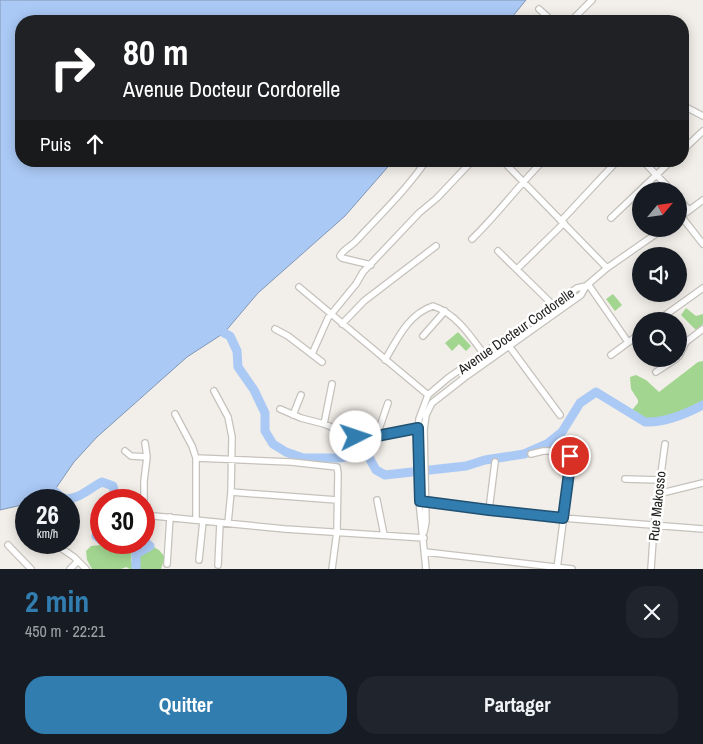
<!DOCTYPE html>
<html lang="fr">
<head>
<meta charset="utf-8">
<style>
	body { margin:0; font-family:"Archivo Narrow",sans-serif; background:#20242c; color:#f1f3f6; height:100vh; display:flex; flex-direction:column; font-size:19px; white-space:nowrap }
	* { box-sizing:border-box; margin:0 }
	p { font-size:16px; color:#9ea1a6 }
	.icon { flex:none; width:28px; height:28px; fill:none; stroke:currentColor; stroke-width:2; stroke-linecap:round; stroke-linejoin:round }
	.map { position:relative; height:569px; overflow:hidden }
	.sheet { display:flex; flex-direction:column; background:#171b24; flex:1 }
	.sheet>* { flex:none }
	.hud { position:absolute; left:15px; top:15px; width:674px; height:152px; border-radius:20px; box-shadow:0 2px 12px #0003; background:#202124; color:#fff; overflow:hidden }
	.needle { width:32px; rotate:61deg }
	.fabs { position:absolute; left:632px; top:182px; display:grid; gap:10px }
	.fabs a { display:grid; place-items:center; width:55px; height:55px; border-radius:50%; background:#171b24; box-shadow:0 2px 12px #0003; font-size:25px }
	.speed { position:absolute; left:15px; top:489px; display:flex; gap:10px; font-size:25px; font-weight:700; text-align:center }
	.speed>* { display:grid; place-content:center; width:65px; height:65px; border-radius:50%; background:#171b24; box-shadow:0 2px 12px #0003; line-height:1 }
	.speed small { font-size:12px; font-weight:400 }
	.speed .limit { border:8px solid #d22; background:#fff; color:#111 }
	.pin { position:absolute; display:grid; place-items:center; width:42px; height:42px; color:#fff; margin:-21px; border:2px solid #fff; border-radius:50%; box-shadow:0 1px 5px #0007 }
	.me { position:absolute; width:55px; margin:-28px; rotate:86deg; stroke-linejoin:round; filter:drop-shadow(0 0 4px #0008) }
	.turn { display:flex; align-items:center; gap:18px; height:105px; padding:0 25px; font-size:22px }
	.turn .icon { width:65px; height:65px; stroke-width:2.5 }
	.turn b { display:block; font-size:35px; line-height:42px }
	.then { display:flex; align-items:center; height:48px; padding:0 25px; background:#0003; gap:10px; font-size:19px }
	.round { display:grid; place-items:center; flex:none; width:52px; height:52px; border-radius:20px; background:#20242c }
	.head { display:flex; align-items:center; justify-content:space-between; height:85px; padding:0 25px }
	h1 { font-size:30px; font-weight:800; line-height:38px; color:#327db0 }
	.cta { display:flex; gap:10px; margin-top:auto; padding:10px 25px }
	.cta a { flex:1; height:58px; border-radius:20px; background:#327db0; color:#fff; font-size:20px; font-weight:800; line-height:58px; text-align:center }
	.cta a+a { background:#20242c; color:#f1f3f6 }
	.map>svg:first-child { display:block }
</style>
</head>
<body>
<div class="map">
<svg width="703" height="569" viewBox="0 0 703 569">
	<rect width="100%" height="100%" fill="#f2eee9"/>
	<path fill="#a2d690" d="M613,294l9,11 -7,6 -9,-12z
		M686,308l10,8 7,-2v10l-7,6 -15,-15z
		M458,332l13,14 -5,5 -7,-7 -7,7 -7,-8z
		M703,361v42l-5,3c-20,7 -49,24 -66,4l6,-7v-3l-7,-11 -1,-12 6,-2 10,5 13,12 39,-30z
		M132,542l3,4c-5,8 -5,15 -1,23h-4l-4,-2 -5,2h-29l-5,-9 -1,-9 5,-5z
		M152,546l7,4 6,7 -4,12h-23c-3,-14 5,-15 14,-23z"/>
	<path fill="#aac9f5" stroke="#8297b5" d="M0,0h526l-17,21h-488v140h372l-48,55 -87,77 -34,40 -37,24 -90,80 -23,25 -20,29 -14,9h-14v4l-26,6z"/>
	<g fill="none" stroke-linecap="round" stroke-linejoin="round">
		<path stroke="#aac9f5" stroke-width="9" d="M224,333l6,3 7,15 1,16 16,23 11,23v18l8,13 13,8 17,6h36l28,-4 9,16 9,5 81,-9 19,-6 39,-6 23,-10 15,-12 18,-29 16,-11 49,30c20,1 41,-8 58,-17
			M54,491c3,2 7,6 10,7 12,4 27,-11 38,-16l11,4 2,8 -3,6
			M101,521l-5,15 5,4
			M136,569v-15l14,-8 -6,-5"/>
		<defs>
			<path id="minor" d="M539,9l13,12
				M571,21l21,-21
				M682,105l21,11
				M682,151l21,-20
				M503,161l104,107
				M643,161l29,30
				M679,199l10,11
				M681,216l22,28
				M611,218l60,-57
				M679,218l24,-18
				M561,221l56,-60
				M472,239c25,-24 46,-53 71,-78
				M498,251l54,53
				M371,265l-29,-7 -2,-2c3,-7 12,-10 17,-16 24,-26 49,-50 69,-79
				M517,269l47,-46
				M588,284l40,58
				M299,287l129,108
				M657,321l46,-33
				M342,324l22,-23 72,-55
				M275,329l13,7 34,26
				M423,336l22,-25
				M509,346l51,69
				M312,354l16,-36 28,-34 7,-12 56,-59 18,-15 35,-37
				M611,355l30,-22
				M679,356l7,-14 17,-13
				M385,360c12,-20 23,-46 48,-54 22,7 37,29 50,47
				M656,372l20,-13
				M214,391l14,26 4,20 -1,55 -3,31
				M280,409l21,9 23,6 32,13 21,-2 41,-7
				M175,414l17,32 4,12v62
				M293,415l8,-20
				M324,424l8,-40
				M377,435l11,-32
				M145,443l2,14 -3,24v34l141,14 139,9
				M125,451l6,5 16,1
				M531,454l12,-3h21l6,5 1,4 -14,109
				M196,458l95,4 46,5 1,6 -1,58 -5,38
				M625,479l35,1
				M231,492l106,8
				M658,494l45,-11
				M377,500l7,35
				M422,501l67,9 74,8 140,11
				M489,510l6,-48
				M424,532l2,-10 -2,-92 2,-15 6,-12 32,-25 117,-83 5,-9
				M52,542l22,15 12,12
				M8,545l23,24
				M425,552l147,17
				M199,560l4,-39
				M167,564l3,-47
				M218,565l2,-42
				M70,569l8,-8
				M426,569l-7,-68 -1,-60 1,-22 9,-24 20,-17 129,-90 9,-2 21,-18 56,-39
				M651,569l3,-43 11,-82"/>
		</defs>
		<use href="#minor" stroke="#c5c2bc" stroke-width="8"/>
		<use href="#minor" stroke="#fff" stroke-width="5.5"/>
	</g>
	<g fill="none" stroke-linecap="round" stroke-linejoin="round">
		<defs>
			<path id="route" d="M356,437l21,-1 41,-8 2,73 69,9 74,8 7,-53v-9"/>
		</defs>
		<use href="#route" stroke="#205172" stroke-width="12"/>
		<use href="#route" stroke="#327db0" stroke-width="9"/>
	</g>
	<g text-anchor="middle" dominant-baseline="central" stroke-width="5" stroke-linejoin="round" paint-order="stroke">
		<g font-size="14" fill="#232220" stroke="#fff">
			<text transform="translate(516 331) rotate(-35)">Avenue Docteur Cordorelle</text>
			<text transform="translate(657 506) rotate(-84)">Rue Makosso</text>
		</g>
	</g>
</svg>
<div class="fabs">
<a><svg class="needle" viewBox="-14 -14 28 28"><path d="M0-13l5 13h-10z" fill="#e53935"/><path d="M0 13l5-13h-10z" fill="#9ea1a6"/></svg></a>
<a><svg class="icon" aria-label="sound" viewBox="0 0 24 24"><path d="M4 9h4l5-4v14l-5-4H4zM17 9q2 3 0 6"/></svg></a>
<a><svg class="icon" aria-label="search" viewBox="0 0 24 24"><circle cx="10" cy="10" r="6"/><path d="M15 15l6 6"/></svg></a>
</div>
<div class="speed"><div>26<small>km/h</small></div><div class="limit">30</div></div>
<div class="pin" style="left:570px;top:456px;background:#d93025"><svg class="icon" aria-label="arrive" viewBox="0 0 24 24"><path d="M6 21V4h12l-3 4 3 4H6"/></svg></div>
<svg class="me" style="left:356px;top:437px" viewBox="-20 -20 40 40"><circle r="19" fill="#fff"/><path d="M0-13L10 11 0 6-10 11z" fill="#327db0"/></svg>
<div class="hud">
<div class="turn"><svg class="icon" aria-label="right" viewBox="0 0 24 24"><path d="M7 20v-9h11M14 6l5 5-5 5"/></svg><div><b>80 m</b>Avenue Docteur Cordorelle</div></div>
<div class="then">Puis<svg class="icon" aria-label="ahead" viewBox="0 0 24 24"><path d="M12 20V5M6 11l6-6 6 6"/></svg></div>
</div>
</div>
<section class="sheet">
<div class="head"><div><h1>2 min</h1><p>450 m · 22:21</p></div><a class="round"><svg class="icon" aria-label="close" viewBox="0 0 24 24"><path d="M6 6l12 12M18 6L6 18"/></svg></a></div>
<div class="cta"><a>Quitter</a><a>Partager</a></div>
</section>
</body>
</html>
